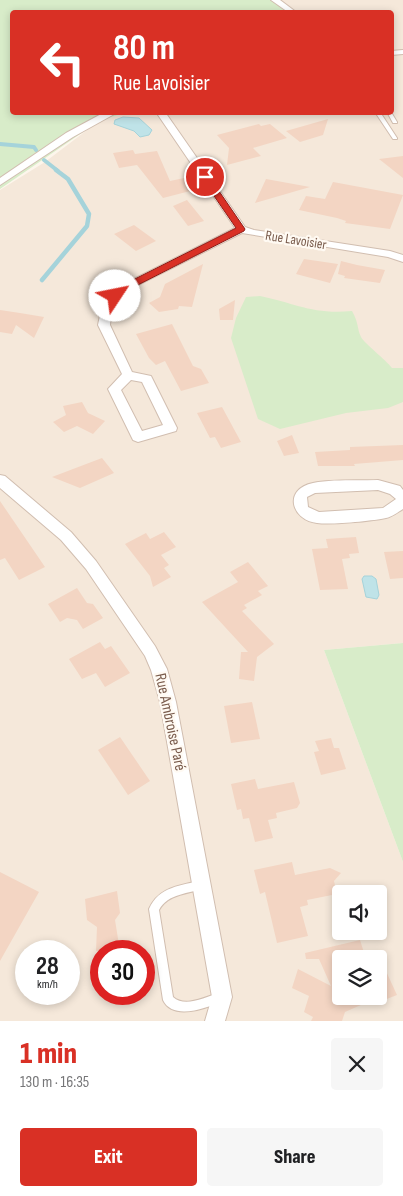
<!DOCTYPE html>
<html lang="en">
<head>
<meta charset="utf-8">
<style>
	body { margin:0; font-family:"Sofia Sans Condensed",sans-serif; background:#f6f6f6; color:#202124; height:100vh; display:flex; flex-direction:column; font-size:19px; white-space:nowrap }
	* { box-sizing:border-box; margin:0 }
	p { font-size:16px; color:#757577 }
	.icon { flex:none; width:28px; height:28px; fill:none; stroke:currentColor; stroke-width:2; stroke-linecap:round; stroke-linejoin:round }
	.map { position:relative; height:1021px; overflow:hidden }
	.side { display:flex; flex-direction:column; background:#fff; flex:1 }
	.side>* { flex:none }
	.top-card { position:absolute; left:10px; top:10px; width:384px; height:105px; border-radius:5px; box-shadow:0 2px 8px #0003; background:#d93025; color:#fff; overflow:hidden }
	.fabs { position:absolute; left:332px; top:885px; display:grid; gap:10px }
	.fabs a { display:grid; place-items:center; width:55px; height:55px; border-radius:5px; background:#fff; box-shadow:0 2px 8px #0003; font-size:25px }
	.speed { position:absolute; left:15px; top:940px; display:flex; gap:10px; font-size:25px; font-weight:700; text-align:center }
	.speed>* { display:grid; place-content:center; width:65px; height:65px; border-radius:50%; background:#fff; box-shadow:0 2px 8px #0003; line-height:1 }
	.speed small { font-size:12px; font-weight:400 }
	.speed .limit { border:8px solid #d22; background:#fff; color:#111 }
	.pin { position:absolute; display:grid; place-items:center; width:42px; height:42px; color:#fff; margin:-21px; border:2px solid #fff; border-radius:50%; box-shadow:0 1px 5px #0007 }
	.me { position:absolute; width:55px; margin:-28px; rotate:56deg; stroke-linejoin:round; filter:drop-shadow(0 0 4px #0008) }
	.turn { display:flex; align-items:center; gap:18px; height:105px; padding:0 20px; font-size:22px }
	.turn .icon { width:65px; height:65px; stroke-width:2.5 }
	.turn b { display:block; font-size:35px; line-height:42px }
	.round { display:grid; place-items:center; flex:none; width:52px; height:52px; border-radius:5px; background:#f6f6f6 }
	.overview { display:flex; align-items:center; justify-content:space-between; height:85px; padding:0 20px }
	h1 { font-size:30px; font-weight:800; line-height:38px; color:#d93025 }
	.button { display:flex; gap:10px; margin-top:auto; padding:10px 20px }
	.button a { flex:1; height:58px; border-radius:5px; background:#d93025; color:#fff; font-size:20px; font-weight:800; line-height:58px; text-align:center }
	.button a+a { background:#f6f6f6; color:#202124 }
	.map>svg:first-child { display:block }
</style>
</head>
<body>
<div class="map">
<svg width="403" height="1021" viewBox="0 0 403 1021">
	<rect width="100%" height="100%" fill="#fdf6ec"/>
	<path fill="#f5e8da" fill-rule="evenodd" d="M277,0h126v643l-79,7 79,212v159h-403v-831l45,-28 54,-41 26,-8 266,-1v-100h-96zM341,894h38v37h-38zM26,951h43v43h-43zM101,951h43v43h-43zM341,959h38v37h-38z"/>
	<path fill="#d8ecc9" d="M0,0h277l18,12h-283v100l113,1 -26,8 -99,68z
		M260,296c35,7 53,19 92,15 7,12 5,18 9,26 4,7 24,22 31,31h11v34l-15,6 -42,5 -66,16 -22,-10 -27,-81 5,-20 10,-21z
		M403,643v219l-79,-212z"/>
	<path fill="#bfe3e8" stroke="#a5d3da" d="M123,117l16,1 13,12 -3,5 -9,2 -6,-6 -20,-7 1,-4z
		M364,576h8l4,3 3,16 -2,4 -11,-2 -4,-18z"/>
	<g fill="none" stroke-linecap="round" stroke-linejoin="round">
		<path stroke="#a5d3da" stroke-width="4" d="M0,144l34,3 2,3
			M44,160l14,11"/>
		<path stroke="#a5d3da" stroke-width="4.5" d="M42,280l45,-54 2,-12 -21,-35 -12,-9"/>
	</g>
	<path fill="#f3d5c3" d="M328,119l-5,16 -23,7 -14,-11z
		M259,124l2,2 9,-2 17,14 -34,10 8,8 -34,9 2,-17 -12,-13z
		M133,150l2,4 22,-3 13,30 14,-3 10,12 -31,8 -26,-33 -18,3 -6,-15z
		M403,156v22l-24,-19z
		M266,179l44,8 -55,16z
		M333,182l70,13 -13,34 -45,-6 1,-2 -9,-3 -38,-8 7,-14 19,3z
		M187,200l17,21 -16,5 -15,-20z
		M134,225l22,16 -20,10 -22,-17z
		M304,259l34,5 -8,19 -34,-9z
		M341,261l16,4 28,5 -5,13 -36,-5 1,-2 -7,-2z
		M203,264l-11,43 -13,-1 -1,3 -19,3 -10,-9 11,-6 5,-13z
		M235,300l-2,20h-13l-1,-11z
		M0,310l20,3 24,4 -10,21 -18,-13 -4,9 -12,-2z
		M172,324l21,42 8,3 8,14 -28,8 -16,-30 -9,4 -7,-7 -13,-24z
		M82,402l6,11 17,8 -12,13 -16,-8 -13,6 -11,-10 13,-7 -3,-9z
		M222,407l19,35 -20,6 -6,-11 -5,1 -13,-25z
		M292,435l7,18 -15,3 -7,-15z
		M403,445v15l-49,4 1,2h-37l-3,-14 35,-2v-3z
		M102,458l12,15 -34,15 -28,-11z
		M0,501l45,66 -26,13 -14,-22 -5,2z
		M164,532l12,15 -15,8 8,10 -5,3 7,9 -18,10 -3,-11 -25,-32 21,-11 4,6z
		M356,537l3,16 -10,1 1,4 -8,1 6,30 -28,1 -8,-41 16,-1 -2,-9z
		M403,551v27l-13,1 -6,-27z
		M248,562l20,24 -10,5 4,4 -18,10 3,3 -5,3 32,33 -17,13 -3,24 -15,-2 2,-27h7l-46,-50 36,-20 -8,-10z
		M77,588l10,15 6,1 10,14 -20,11 -6,-9 -10,-2 -7,4 -12,-18z
		M100,642l5,7 6,-3 19,27 -25,14 -9,-14 -14,6 -13,-20z
		M252,702l8,37 -29,4 -7,-37z
		M120,737l30,44 -22,14 -30,-45z
		M331,738l3,10h5l7,21 -25,6 -7,-23 5,-1 -4,-10z
		M255,779l3,10 36,-7 6,21 -3,5 -21,5 1,5 -9,2 5,18 -18,4 -6,-24 -6,1 -2,-10 -4,1 -6,-26z
		M292,862l3,13 35,-7 11,5 -7,8 3,13 -30,6 1,5 -8,2 8,29 -31,7 -12,-51 -5,2 -6,-24z
		M0,872l39,20 -39,69z
		M117,891l3,22 -5,7 5,31h-24l1,-24 -10,-7 -2,-21z
		M360,940l6,19h-25v37h38v-40l18,39 -18,7v-5l-34,15 -3,9h-31l2,-4 -9,-5 5,-16 -17,-8 6,-19 33,17 -12,-27h-13l-1,-6z"/>
	<g fill="none" stroke-linecap="round" stroke-linejoin="round">
		<defs>
			<path id="service" d="M375,112h5l17,26v1h-4z
				M387,112h4l6,10v1h-4z
				M202,880l3,2 2,3 -2,3c-16,6 -37,5 -46,22l14,87c12,11 32,0 46,-4l3,2 2,3 -2,3c-15,7 -49,20 -59,-1l-14,-91c10,-23 32,-23 53,-29z"/>
			<path id="minor" d="M271,0h9l16,12h-8z
				M403,50v4l-12,1v-4z
				M105,112h13l-45,25 -73,48v-7l66,-45z
				M156,112h9l80,115 9,3 136,21 13,4v7l-15,-5 -146,-24 -116,58 -14,14 -2,20 22,47 19,4 26,52 -1,3 -38,11 -5,-2 -25,-51 14,-15 -24,-49 5,-24 15,-14 117,-59zM131,380l11,2 21,43 -21,6 -21,-41z
				M0,475l5,1 66,56 25,29 59,85 12,23 9,33 56,295 -7,24h-20l7,-24 -52,-295 -9,-32 -6,-14 -59,-87 -25,-29 -61,-52z
				M378,480l22,6 3,4v19c-5,3 -11,8 -17,9 -14,3 -55,7 -69,5 -26,-3 -34,-34 -4,-40 20,-4 44,-2 65,-3zM378,490l12,4 6,5 -13,9 -64,4 -11,-5 -1,-10 8,-4z"/>
		</defs>
		<use href="#service" stroke="#d1beb0" stroke-width="2"/>
		<use href="#minor" stroke="#d1beb0" stroke-width="2"/>
		<use href="#service" fill="#fff" fill-rule="evenodd"/>
		<use href="#minor" fill="#fff" fill-rule="evenodd"/>
	</g>
	<path fill="#d93025" stroke="#8d1f18" d="M202,175h6l37,54 -1,2 -118,60 -8,8h-7v-5l8,-7 117,-59 -35,-51z"/>
	<g text-anchor="middle" dominant-baseline="central" stroke-width="4.5" stroke-linejoin="round" paint-order="stroke">
		<g font-size="14" fill="#7a5c4d" stroke="#fffaf3">
			<text transform="translate(296 240) rotate(9)">Rue Lavoisier</text>
		</g>
		<g font-size="16" fill="#7a5c4d" stroke="#fffaf3">
			<text transform="translate(170 722) rotate(78)">Rue Ambroise Paré</text>
		</g>
	</g>
</svg>
<div class="fabs">
<a><svg class="icon" aria-label="sound" viewBox="0 0 24 24"><path d="M4 9h4l5-4v14l-5-4H4zM17 9q2 3 0 6"/></svg></a>
<a><svg class="icon" aria-label="layers" viewBox="0 0 24 24"><path d="M12 4l9 5-9 5-9-5zM3 14l9 5 9-5"/></svg></a>
</div>
<div class="speed"><div>28<small>km/h</small></div><div class="limit">30</div></div>
<div class="pin" style="left:205px;top:177px;background:#d93025"><svg class="icon" aria-label="arrive" viewBox="0 0 24 24"><path d="M6 21V4h12l-3 4 3 4H6"/></svg></div>
<svg class="me" style="left:115px;top:296px" viewBox="-20 -20 40 40"><circle r="19" fill="#fff"/><path d="M0-13L10 11 0 6-10 11z" fill="#d93025"/></svg>
<div class="top-card">
<div class="turn"><svg class="icon" aria-label="left" viewBox="0 0 24 24"><path d="M17 20v-9H6M10 6l-5 5 5 5"/></svg><div><b>80 m</b>Rue Lavoisier</div></div>
</div>
</div>
<section class="side">
<div class="overview"><div><h1>1 min</h1><p>130 m · 16:35</p></div><a class="round"><svg class="icon" aria-label="close" viewBox="0 0 24 24"><path d="M6 6l12 12M18 6L6 18"/></svg></a></div>
<div class="button"><a>Exit</a><a>Share</a></div>
</section>
</body>
</html>
